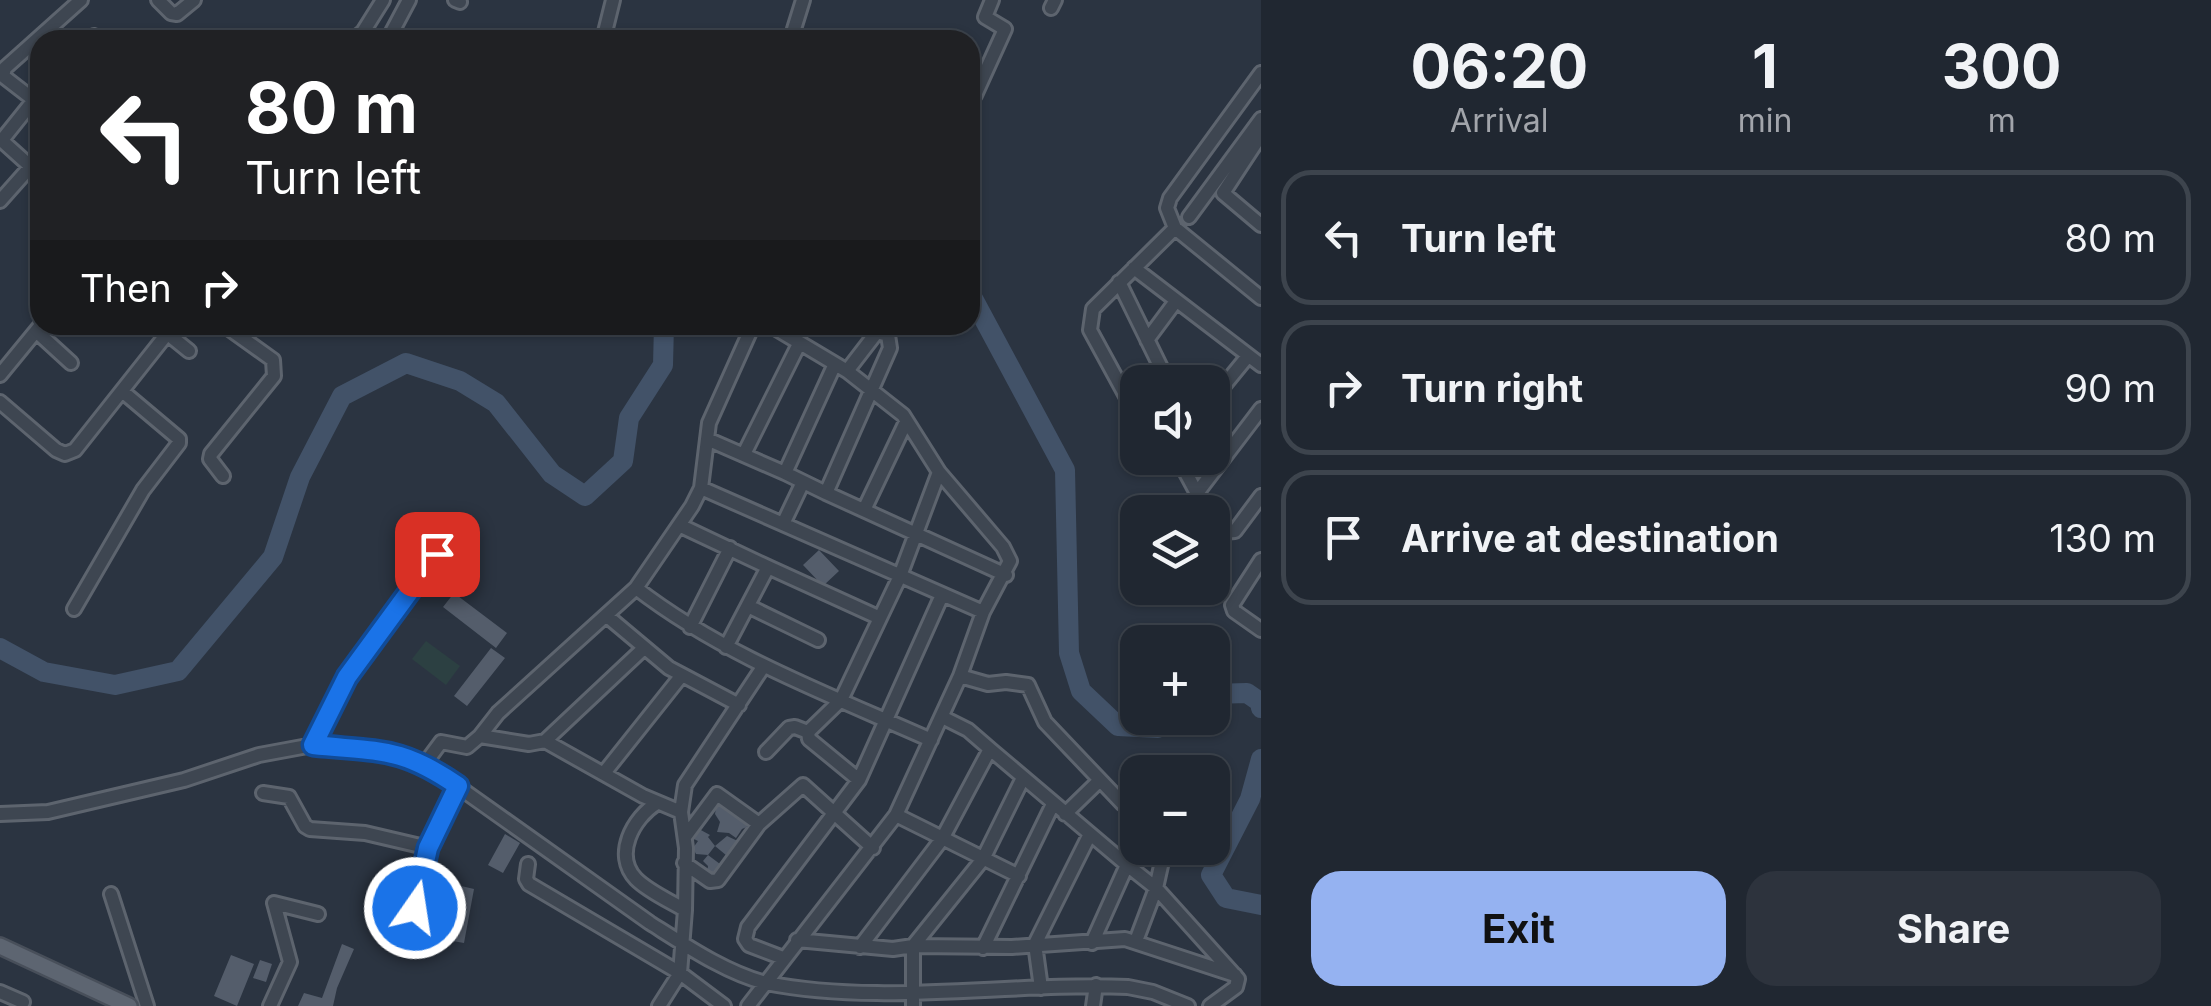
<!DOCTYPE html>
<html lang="en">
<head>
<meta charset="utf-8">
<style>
	body { margin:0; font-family:Inter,sans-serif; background:#2d333d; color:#f1f3f6; height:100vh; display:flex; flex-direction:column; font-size:38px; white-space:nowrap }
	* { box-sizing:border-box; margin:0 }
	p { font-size:32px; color:#a2a5ab }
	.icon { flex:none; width:55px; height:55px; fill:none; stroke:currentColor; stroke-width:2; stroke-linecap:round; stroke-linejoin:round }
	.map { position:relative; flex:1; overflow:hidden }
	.panel { display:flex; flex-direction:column; background:#202731; width:950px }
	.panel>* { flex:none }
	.guide { position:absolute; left:30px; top:30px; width:950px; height:305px; border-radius:30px; box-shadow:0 2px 8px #0004,0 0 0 2px #3d444d; background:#202124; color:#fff; overflow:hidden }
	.tools { position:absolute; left:1120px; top:365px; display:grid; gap:20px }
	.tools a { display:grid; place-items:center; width:110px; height:110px; border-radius:20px; background:#202731; box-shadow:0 2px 8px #0004,0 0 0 2px #3d444d; font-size:50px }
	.pin { position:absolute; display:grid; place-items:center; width:85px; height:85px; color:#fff; margin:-42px; border-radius:20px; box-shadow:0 5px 15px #0006 }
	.me { position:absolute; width:110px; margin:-55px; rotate:13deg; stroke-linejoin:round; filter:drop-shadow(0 0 8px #0008) }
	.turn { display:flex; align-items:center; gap:35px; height:210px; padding:0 50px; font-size:45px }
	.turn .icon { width:130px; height:130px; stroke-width:2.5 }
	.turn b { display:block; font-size:70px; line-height:85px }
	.then { display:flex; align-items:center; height:95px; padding:0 50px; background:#0003; gap:20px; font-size:38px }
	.eta { display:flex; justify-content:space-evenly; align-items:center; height:170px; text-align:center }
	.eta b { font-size:60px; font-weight:700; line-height:70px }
	.button { display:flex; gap:20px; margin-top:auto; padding:20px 50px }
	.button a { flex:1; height:115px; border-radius:30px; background:#95b2f1; color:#111; font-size:40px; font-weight:700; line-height:115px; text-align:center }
	.button a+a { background:#2d333d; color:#f1f3f6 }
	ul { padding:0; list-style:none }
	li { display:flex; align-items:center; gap:30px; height:135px; margin:0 20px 15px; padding:0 30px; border:5px solid #3d444d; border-radius:30px }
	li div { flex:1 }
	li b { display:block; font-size:38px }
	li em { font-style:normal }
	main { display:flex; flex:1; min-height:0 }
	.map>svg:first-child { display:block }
</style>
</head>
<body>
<main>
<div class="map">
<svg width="1261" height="1006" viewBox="0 0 1261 1006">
	<rect width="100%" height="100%" fill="#2b3441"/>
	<path fill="#2c4042" d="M426,641l34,25 -14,19 -34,-26z"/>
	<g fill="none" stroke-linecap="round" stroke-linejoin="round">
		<path stroke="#425268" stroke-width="20" d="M970,293l95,177 4,183 12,38 37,35 40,2 17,-10
			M0,648l44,24 71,13 63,-14 95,-114 27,-80 42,-81 64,-33 54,18 36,22 56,71 33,22 38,-35 6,-43 34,-53 1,-40
			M1212,694l35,-1 13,9 1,6
			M1261,759l-11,40 -39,76 15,23 35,7"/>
	</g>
	<path fill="#545d6b" d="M819,550l20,21 -16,15 -20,-21z
		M454,593l53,40 -11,15 -53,-41z
		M491,648l14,10 -38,48 -13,-10z
		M725,803l26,22 -9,4 -6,9 -7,-5 -12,-1 3,-10 -5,-8 1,-6z
		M699,829l11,6 -2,2 7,9 12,-10 15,7 -10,17 -17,-14 -7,9 -12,-1 -3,-6 5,-7 -6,-3z
		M505,834l15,9 -17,30 -15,-8z
		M708,855l16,12 -9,12 -8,-6 1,-7 -5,-5z
		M457,885l17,4 -10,54 -17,-3z
		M342,944l12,5 -17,39 -4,18h-35l6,-13 18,5z
		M231,955l23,9 -17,42 -23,-10z
		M260,960l12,4 -6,18 -13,-4z"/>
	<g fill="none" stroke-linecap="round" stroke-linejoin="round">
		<defs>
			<path id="minor" d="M158,0l13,13 6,1 17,-14
				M455,0l5,2
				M1051,8l4,-8
				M794,29l9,-29
				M392,32l17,-32
				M94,36l3,4
				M353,40l10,-8 20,-32
				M603,40l10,-40
				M970,99l5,-4 30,-66 -20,-12 7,-17
				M34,100l-31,-24 2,-8 76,-68
				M1261,135l-38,58 38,32
				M0,139l40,36
				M2,140l32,-40 5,3
				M0,201l40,-45
				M1189,217l72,-98
				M1175,228l-8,-20 3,-10 91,-125
				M1134,268l127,97
				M1119,282l49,100
				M36,331l35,32
				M168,334l21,17
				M1147,340l29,-39
				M834,366l-49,107 41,20 64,-145 -2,-13 -11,-3 -30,39
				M0,375l41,-50
				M1212,400l36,-44
				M0,402l56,48 9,4 10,-4 99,-125
				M1138,418l-48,-88 3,-21 82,-81 86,70
				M707,439l78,34
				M744,454l55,-110
				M1178,458l29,54
				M223,476l-13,-17 1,-5 63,-78 -1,-16 -49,-35
				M701,488l282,124
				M826,493l180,82
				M1197,493l64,-84
				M864,510l42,-88
				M1212,523l11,9 12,-1 26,-35
				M783,524l20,-42
				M679,525l89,42
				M1261,560l-29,45 2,6 27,19
				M636,588c88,68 194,107 295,152
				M748,606l70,34
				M74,609l69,-119 36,-47v-4l-57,-48
				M607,616l62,52 70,37
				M690,627l40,-79
				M726,647l42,-80 112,51
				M960,676l28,8 18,-2 22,3 17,37 78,82
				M808,732l33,-32 59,-124 39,-104
				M545,741l98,-92
				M313,745l34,-68 110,-149
				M990,749l137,116 -35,78
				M766,752l23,-24 6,-1 13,5 1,7 50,41
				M424,765l17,-23 26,5 13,-11
				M604,773l78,-98
				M263,793l26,4 16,29 5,3 55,4 64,15
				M657,803c-24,15 -44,52 -21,76 13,13 34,22 49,31
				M681,812l-38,-16 -98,-55 -16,3 -49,-8 18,-23 138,-125 56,-82 9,-18 8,-65 44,-98
				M0,814l48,-2 136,-32 75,-25 54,-10 77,6 21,6 32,19 207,147c35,22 76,50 116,60 118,23 243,-1 362,4l25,5 35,14
				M1065,814l35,-34
				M896,815l123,61
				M685,837l32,-43 42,30
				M684,863l26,18 8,-1 41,-56 44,-39 70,63
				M528,864l-2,15 3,5 151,89 44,33
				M1127,865l29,23 82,91 -2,8 -26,19
				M111,894l36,112
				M407,940l22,-92 28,-62
				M797,940l96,9 20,-3 99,1 113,-8 110,36
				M1136,941l20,-53 9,-40
				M860,947l82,-108 48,-90 -22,-19 -26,-13
				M983,948l70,-144
				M783,958l-34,-13 -4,-6 3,-12 111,-147 83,-185
				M1041,988l-6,-44 55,-110
				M0,992l23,10
				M270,1006l20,-44 -16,-59 44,11
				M659,1006l21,-33 5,-63 1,-62 -5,-36 4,-27 78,-118
				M748,1006l148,-191 64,-139 23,-64 27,-51 -7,-14 -64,-75 -36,-57 -56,-44 -77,-46
				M913,1006v-60l70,-87 40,-81
				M1093,1006l3,-21"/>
			<path id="major" d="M0,946l129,60"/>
		</defs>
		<use href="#minor" stroke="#5d646e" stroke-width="18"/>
		<use href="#major" stroke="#484f5a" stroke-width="20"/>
		<use href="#minor" stroke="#3e4651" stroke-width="12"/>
		<use href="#major" stroke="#5d6571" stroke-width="15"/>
	</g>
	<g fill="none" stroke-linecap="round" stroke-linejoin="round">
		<defs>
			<path id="route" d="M415,908l13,-60 30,-62c-58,-40 -79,-34 -145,-41l34,-68 90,-123"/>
		</defs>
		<use href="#route" stroke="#114b97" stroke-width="25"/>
		<use href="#route" stroke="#1a73e8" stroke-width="18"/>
	</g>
</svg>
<div class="tools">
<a><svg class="icon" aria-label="sound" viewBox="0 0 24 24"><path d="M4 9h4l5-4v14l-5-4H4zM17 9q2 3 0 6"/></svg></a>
<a><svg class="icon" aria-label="layers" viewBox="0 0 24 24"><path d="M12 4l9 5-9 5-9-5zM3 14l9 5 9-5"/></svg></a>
<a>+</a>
<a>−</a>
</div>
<div class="pin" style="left:437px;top:554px;background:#d93025"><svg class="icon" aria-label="arrive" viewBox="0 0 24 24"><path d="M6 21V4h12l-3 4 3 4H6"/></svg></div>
<svg class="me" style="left:415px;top:908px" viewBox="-20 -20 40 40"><circle r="17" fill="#1a73e8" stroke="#fff" stroke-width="3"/><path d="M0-11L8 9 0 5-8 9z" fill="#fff"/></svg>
<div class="guide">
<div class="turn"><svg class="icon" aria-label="left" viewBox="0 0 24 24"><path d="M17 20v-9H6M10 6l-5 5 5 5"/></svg><div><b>80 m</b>Turn left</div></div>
<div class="then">Then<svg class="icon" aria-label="right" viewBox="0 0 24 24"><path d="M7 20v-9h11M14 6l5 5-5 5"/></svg></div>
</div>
</div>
<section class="panel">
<div class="eta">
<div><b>06:20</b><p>Arrival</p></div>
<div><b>1</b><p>min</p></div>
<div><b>300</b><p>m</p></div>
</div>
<ul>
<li><svg class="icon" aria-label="left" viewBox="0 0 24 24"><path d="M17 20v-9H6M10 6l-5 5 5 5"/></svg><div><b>Turn left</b></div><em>80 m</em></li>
<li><svg class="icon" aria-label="right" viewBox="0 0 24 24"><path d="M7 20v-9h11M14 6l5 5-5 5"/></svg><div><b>Turn right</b></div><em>90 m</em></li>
<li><svg class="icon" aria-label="arrive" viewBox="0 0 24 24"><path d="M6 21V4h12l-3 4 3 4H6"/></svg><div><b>Arrive at destination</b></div><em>130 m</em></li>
</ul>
<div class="button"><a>Exit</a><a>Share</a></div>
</section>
</main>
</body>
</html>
